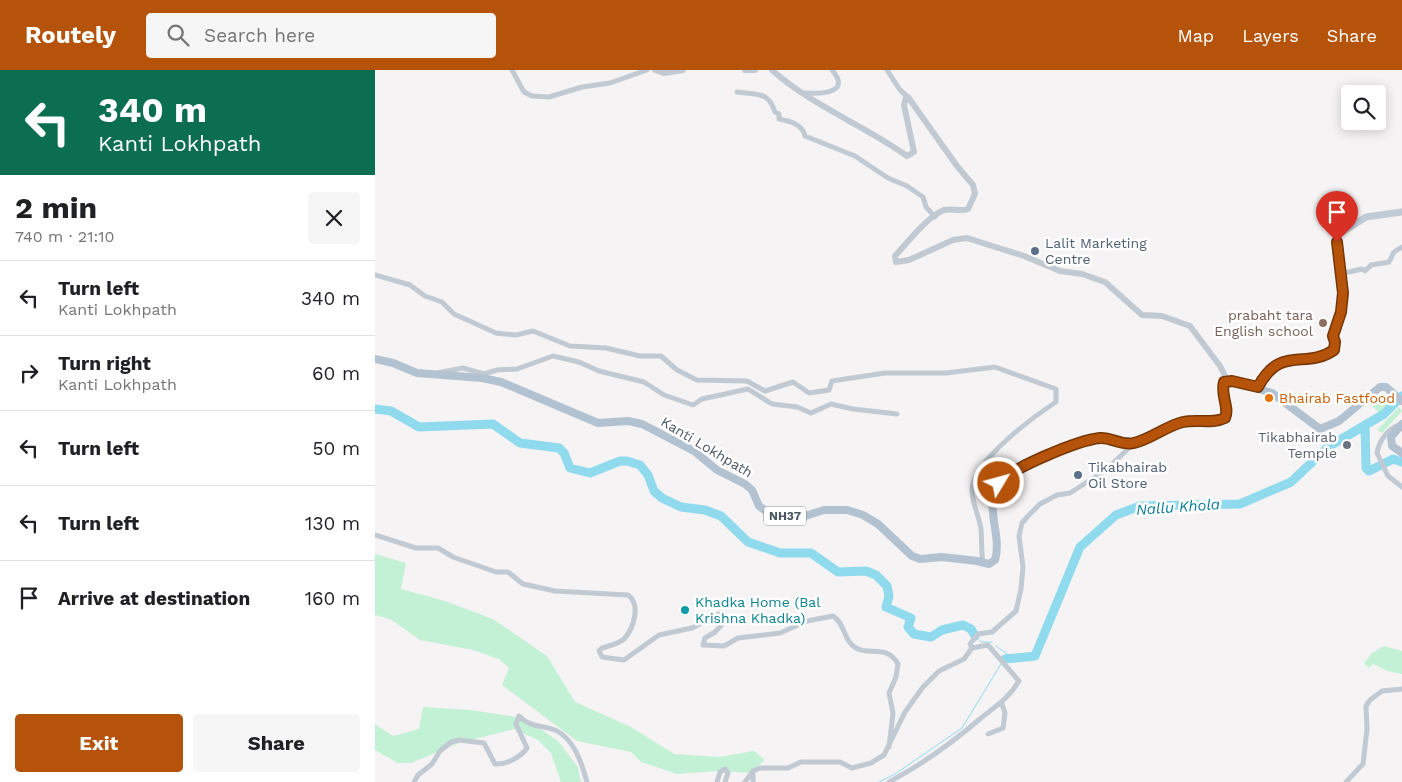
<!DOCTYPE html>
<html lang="en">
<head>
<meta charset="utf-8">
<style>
	body { margin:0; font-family:"Work Sans",sans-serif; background:#f6f6f6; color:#202124; height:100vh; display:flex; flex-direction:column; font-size:19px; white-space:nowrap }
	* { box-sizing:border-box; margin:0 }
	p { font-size:16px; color:#757577 }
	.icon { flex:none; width:28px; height:28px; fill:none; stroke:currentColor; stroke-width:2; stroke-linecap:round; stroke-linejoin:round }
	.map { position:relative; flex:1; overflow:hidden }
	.side { display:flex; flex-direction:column; background:#fff; width:375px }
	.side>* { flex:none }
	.top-card { background:#0b6e4f; color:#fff; overflow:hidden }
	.controls { position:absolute; left:966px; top:15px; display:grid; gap:10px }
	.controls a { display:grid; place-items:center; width:45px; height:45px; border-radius:5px; background:#fff; box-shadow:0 2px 12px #0003; font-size:25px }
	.pin { position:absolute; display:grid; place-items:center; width:42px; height:42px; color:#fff; margin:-51px -21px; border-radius:50% 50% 50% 0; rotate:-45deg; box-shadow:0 0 5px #0007 }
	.pin .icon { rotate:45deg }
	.me { position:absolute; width:55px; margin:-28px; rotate:53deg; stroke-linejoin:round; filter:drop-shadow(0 0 4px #0008) }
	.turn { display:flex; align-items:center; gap:18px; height:105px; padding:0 15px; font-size:22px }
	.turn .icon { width:65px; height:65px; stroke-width:2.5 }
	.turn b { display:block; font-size:35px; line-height:42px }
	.round { display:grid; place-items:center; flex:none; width:52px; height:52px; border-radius:5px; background:#f6f6f6 }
	.overview { display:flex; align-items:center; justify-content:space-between; height:85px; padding:0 15px }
	h1 { font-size:30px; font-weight:700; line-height:38px }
	.action { display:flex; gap:10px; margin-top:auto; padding:10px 15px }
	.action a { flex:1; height:58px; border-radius:5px; background:#b45309; color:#fff; font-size:20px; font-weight:700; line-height:58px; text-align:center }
	.action a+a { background:#f6f6f6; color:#202124 }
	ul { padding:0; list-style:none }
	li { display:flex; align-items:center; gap:15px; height:75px; padding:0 15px; border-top:1px solid #e0e0e0 }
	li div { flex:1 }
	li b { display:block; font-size:19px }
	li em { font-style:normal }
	header { display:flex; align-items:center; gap:30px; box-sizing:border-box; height:70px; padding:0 25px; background:#b45309; color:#fff }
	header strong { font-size:24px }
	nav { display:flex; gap:28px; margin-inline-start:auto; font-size:18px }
	.search { width:350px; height:45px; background:#f6f6f6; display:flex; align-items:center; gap:12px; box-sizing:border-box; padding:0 18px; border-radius:5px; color:#757577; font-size:19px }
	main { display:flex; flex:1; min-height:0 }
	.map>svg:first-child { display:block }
</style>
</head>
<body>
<header>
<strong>Routely</strong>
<div class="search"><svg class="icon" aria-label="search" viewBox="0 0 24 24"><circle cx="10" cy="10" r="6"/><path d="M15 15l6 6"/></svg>Search here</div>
<nav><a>Map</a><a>Layers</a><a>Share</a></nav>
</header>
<main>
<section class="side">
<div class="top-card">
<div class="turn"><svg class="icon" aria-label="left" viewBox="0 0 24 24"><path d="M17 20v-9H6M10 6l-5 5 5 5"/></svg><div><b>340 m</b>Kanti Lokhpath</div></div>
</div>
<div class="overview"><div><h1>2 min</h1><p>740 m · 21:10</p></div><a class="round"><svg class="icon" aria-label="close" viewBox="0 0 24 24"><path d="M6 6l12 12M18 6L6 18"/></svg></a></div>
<ul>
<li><svg class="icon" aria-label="left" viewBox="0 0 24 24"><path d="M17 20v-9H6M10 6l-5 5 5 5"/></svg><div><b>Turn left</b><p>Kanti Lokhpath</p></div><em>340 m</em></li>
<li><svg class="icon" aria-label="right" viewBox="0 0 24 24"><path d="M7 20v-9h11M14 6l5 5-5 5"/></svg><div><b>Turn right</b><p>Kanti Lokhpath</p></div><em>60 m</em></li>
<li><svg class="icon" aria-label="left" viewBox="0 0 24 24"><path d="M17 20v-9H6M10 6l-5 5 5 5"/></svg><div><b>Turn left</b></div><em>50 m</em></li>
<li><svg class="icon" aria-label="left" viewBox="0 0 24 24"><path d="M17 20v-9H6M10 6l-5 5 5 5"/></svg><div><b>Turn left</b></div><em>130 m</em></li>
<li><svg class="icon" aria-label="arrive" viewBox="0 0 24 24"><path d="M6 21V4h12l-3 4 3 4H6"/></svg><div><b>Arrive at destination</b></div><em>160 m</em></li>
</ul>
<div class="action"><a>Exit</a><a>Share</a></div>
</section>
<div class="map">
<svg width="1027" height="712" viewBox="0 0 1027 712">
	<rect width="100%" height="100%" fill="#f5f3f3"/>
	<path fill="#c3f1d5" d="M1009,324l9,6 -14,13 -7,-7z
		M1024,337l3,4 -20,22 -5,-3z
		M0,484l31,9 -5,26 44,12 48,18 54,37 28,46 56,25 43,27 45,3 35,-6 11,9 -15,13 -31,-2 -42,3 -36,-12 -10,-10 -54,-11 -75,-56 7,-17 -10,-9 -26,-9 -53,-10 -30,-21 -15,-4z
		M1009,576l18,5v23l-14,-3 -15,-7 -4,4 -5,-5 8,-10z
		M48,637l47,3 54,8 34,23 20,26 3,15h-20l-10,-29 -13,-13 -24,-11 -55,14 -48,20h-13l-23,-13v-26l18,12 26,-7z"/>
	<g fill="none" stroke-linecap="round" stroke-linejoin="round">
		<path stroke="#90daee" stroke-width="1" d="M604,570l2,2h11
			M621,576l17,12
			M504,712l16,-8 67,-46 39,-64"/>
		<path stroke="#90daee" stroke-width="9" d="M0,339l16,2 28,16 74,-3 27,19 39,5 5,5 6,15 20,5 30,-12h7l13,4 8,10 6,16 8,7 19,9 24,3 16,6 27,26 32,11h31l27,19 28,-1 10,4 11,11 2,10 -3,11 25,11 -3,9 6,7 17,3 11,-7 21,-5 8,4 4,7
			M990,355l1,43 3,3 24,-12 9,3
			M630,589l30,-3 45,-109 36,-32 24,-9 100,-2 51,-22 37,-35 56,-33 18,-18"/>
		<path stroke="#c1cad2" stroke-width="5" d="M137,0l12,22 8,4 17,1 33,-10 28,-4 37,-13
			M512,0l13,20 8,7
			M362,22c21,3 31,-1 38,20l4,2v5c10,2 24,5 26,17l50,20 33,22 19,8 16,11 3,10 9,10
			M430,23c16,1 47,0 27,-23
			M965,204l22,-5 3,2 6,-6 18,-3 5,-10 8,-5
			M0,205l35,10 15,11 17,6 12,12 42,19 20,2 17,-4 37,15 36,2 34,8h21l16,14 20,10 50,1 18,10 28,-9 16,11 20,-3 3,-9 53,-8h61l49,-6 61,22v13c-23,15 -80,57 -84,86 -1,13 7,27 9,41 1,11 0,22 2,34
			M62,303l26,-5 21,6 13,-4 20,-1 36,-13 26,6 20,9 45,11 20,13 29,10 9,-6 46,-10 24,15 25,3 14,6 20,-9 22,5 44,5
			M1025,355c-12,3 -21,16 -23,28l11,23 14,11
			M0,465l41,13h22l15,9 43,15h12l15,12 32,7 73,4c13,9 6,33 -4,44 -6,5 -15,7 -22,9l-3,3 3,6 22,3 35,-25 33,-7 27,-14 5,1 2,5 -11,12 -10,6 -2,7 21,1 14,-8 42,-5 27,-12 26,-5c12,7 11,26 23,32 14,8 31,-4 42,16l-2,13 -7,16 4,20 -4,34
			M597,578l-2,-4 8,-10 14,-2 24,-21 5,-22 2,-22 -4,-31 3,-13 6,-7 12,-12 17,-9 13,-2 36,-23 27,-26
			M613,664l15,-6 2,-15 -3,-9
			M378,701v11
			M39,712l4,-7 14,-11 8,-13 11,-9 8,-2 25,3 11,21c11,1 26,-7 32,-16l-11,-24 3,-8c14,13 21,8 36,14 19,8 27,34 32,52
			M342,712l3,-10 5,-3 3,4 -3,9
			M370,712l8,-11 7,-3h28l13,-6h39l12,6 19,-5 13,-8 21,-43 18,-25 16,-16 25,-12 8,-11 16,-3 31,36c-10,17 -23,25 -38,37 -29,25 -58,46 -92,64
			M971,712l17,-18 4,-35 -1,-23 4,-6 12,-9 20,-2"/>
		<path stroke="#c1cad2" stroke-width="6" d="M280,0l9,3 19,-3
			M370,0h10
			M397,0c40,36 92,55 135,86l7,-4 -10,-47 2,-8h2l49,69 16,19 2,9 -7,15c-8,3 -16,-1 -24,1 -16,6 -37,33 -49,46l1,6 13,-2 44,-20 14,-2 57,18 36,15 22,3 23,8 37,33 20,1 28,10 30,40 7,14"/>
		<path stroke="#c1cbd6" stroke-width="7" d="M883,317c23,-43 47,-17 76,-37 1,-6 -1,-9 0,-15 1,-14 9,-27 9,-42 -1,-20 -11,-40 -4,-59l27,-17 36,-5"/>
		<path stroke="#b3c2d1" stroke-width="8" d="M0,289l18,4 24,10 65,5 19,4 97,41 30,-2 14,3 52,27 23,19 28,14 7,6 7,16 7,5 25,6h11l22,-7h23l16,5 15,9 34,32 8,3 22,-2 35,4 12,3 6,-4c7,-24 -9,-48 1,-72 2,-4 5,-9 9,-12 14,-11 77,-37 96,-38 11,0 22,8 33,5 17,-5 32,-18 49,-21 13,-3 30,2 42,-4l2,-5 -5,-24 5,-9 45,13 48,36 19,-8 41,-34h6l16,14
			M1027,354l-11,13 1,9 10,7"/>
	</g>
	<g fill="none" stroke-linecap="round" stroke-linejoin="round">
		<defs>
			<path id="route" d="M624,413c12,-15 80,-43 101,-45 11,-1 22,8 34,5 17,-4 32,-17 49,-21 13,-3 30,2 42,-4 5,-10 -5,-23 -1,-36l8,-1 26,6c23,-43 47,-17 76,-37l1,-8 -2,-6 8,-24 2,-19 -6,-51"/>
		</defs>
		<use href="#route" stroke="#753606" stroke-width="12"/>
		<use href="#route" stroke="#b45309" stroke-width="9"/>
	</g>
	<g fill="#5c6f8a" stroke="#fff" stroke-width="2">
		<circle cx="660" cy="181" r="5"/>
		<circle cx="703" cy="405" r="5"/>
	</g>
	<circle fill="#8d6e63" stroke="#fff" stroke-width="2" cx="948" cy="253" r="5"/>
	<circle fill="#e8710a" stroke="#fff" stroke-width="2" cx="894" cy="328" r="5"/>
	<circle fill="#6b7280" stroke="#fff" stroke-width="2" cx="972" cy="375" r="5"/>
	<circle fill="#0f9aa8" stroke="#fff" stroke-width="2" cx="310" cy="540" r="5"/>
	<g text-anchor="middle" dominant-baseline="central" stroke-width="5" stroke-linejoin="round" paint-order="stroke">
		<rect fill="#fff" stroke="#808990" stroke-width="1" x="389" y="436.5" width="42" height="19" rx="4"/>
		<g font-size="12" font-weight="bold" fill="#4a5661">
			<text x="410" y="446">NH37</text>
		</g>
		<g font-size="14" fill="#4e5e75" stroke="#fff" text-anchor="start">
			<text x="670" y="173">Lalit Marketing<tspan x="670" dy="16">Centre</tspan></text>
			<text x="713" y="397">Tikabhairab<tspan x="713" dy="16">Oil Store</tspan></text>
		</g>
		<g font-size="14" fill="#785e54" stroke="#fff" text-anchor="end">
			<text x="938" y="245">prabaht tara<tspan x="938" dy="16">English school</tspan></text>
		</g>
		<g font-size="14" fill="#c56008" stroke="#fff" text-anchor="start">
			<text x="904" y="328">Bhairab Fastfood</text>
		</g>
		<g font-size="14" fill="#5b616d" stroke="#fff" text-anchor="end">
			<text x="962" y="367">Tikabhairab<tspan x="962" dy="16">Temple</tspan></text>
		</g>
		<g font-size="14" fill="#4a5661" stroke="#fff">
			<text transform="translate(332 377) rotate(31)">Kanti Lokhpath</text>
		</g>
		<g font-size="14" fill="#0d838f" stroke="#fff" text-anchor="start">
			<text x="320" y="532">Khadka Home (Bal<tspan x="320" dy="16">Krishna Khadka)</tspan></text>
		</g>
		<g font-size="15" font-style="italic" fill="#0c7c9b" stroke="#fff">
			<text transform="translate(803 437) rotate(-4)">Nallu Khola</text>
		</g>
	</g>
</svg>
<div class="controls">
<a><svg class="icon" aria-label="search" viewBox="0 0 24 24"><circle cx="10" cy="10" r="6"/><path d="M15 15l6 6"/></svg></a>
</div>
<div class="pin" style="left:962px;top:172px;background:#d93025"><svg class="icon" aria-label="arrive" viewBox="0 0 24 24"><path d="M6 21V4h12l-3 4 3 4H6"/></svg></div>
<svg class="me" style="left:624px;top:413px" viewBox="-20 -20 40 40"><circle r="17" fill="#b45309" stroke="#fff" stroke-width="3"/><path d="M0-11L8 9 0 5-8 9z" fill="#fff"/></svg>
</div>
</main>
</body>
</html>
